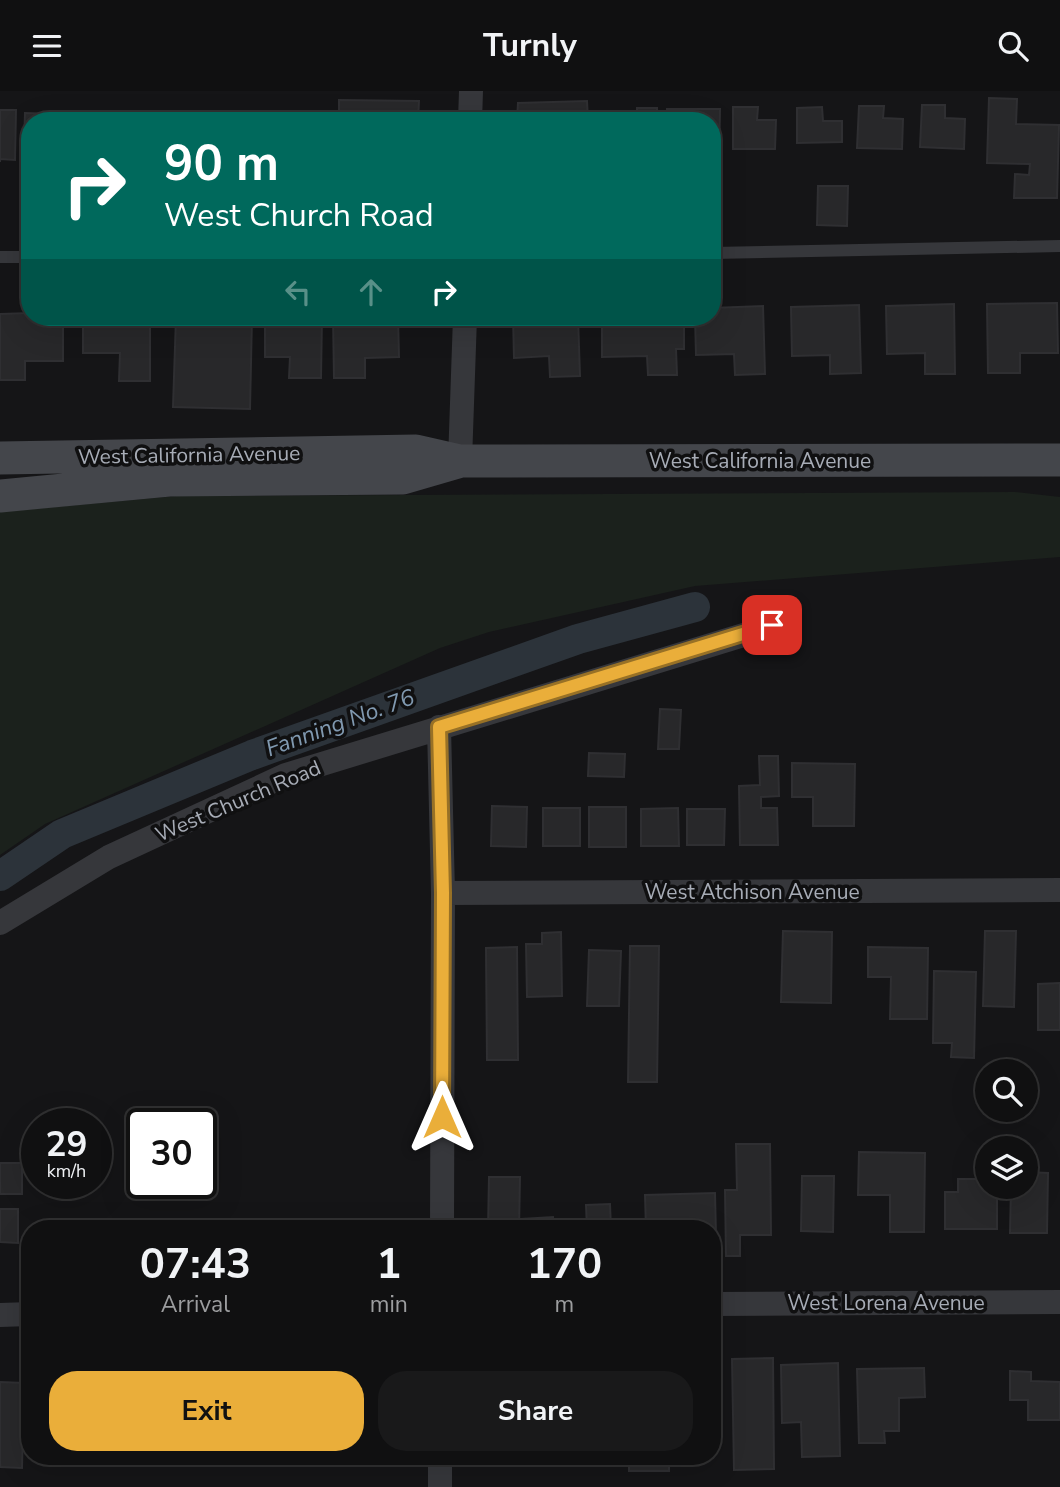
<!DOCTYPE html>
<html lang="en">
<head>
<meta charset="utf-8">
<style>
	body { margin:0; font-family:"Nunito Sans",sans-serif; background:#19191a; color:#f1f3f6; height:100vh; display:flex; flex-direction:column; font-size:26px; white-space:nowrap }
	* { box-sizing:border-box; margin:0 }
	p { font-size:23px; color:#9c9d9f }
	.icon { flex:none; width:38px; height:38px; fill:none; stroke:currentColor; stroke-width:2; stroke-linecap:round; stroke-linejoin:round }
	.map { position:relative; flex:1; overflow:hidden }
	.sheet { position:absolute; left:21px; top:1129px; width:700px; height:245px; display:flex; flex-direction:column; background:#101011; border-radius:28px; box-shadow:0 7px 28px #0002,0 0 0 2px #303031 }
	.sheet>* { flex:none }
	.hud { position:absolute; left:21px; top:21px; width:700px; height:214px; border-radius:28px; box-shadow:0 7px 28px #0002,0 0 0 2px #303031; background:#00695c; color:#fff; overflow:hidden }
	.tools { position:absolute; left:975px; top:968px; display:grid; gap:14px }
	.tools a { display:grid; place-items:center; width:63px; height:63px; border-radius:50%; background:#101011; box-shadow:0 7px 28px #0002,0 0 0 2px #303031; font-size:35px }
	.speed { position:absolute; left:21px; top:1017px; display:flex; gap:14px; font-size:35px; font-weight:700; text-align:center }
	.speed>* { display:grid; place-content:center; width:91px; height:91px; border-radius:50%; background:#101011; box-shadow:0 7px 28px #0002,0 0 0 2px #303031; line-height:1 }
	.speed small { font-size:18px; font-weight:400 }
	.speed .limit { border:4px solid #111; border-radius:10px; background:#fff; color:#111 }
	.pin { position:absolute; display:grid; place-items:center; width:60px; height:60px; color:#fff; margin:-30px; border-radius:14px; box-shadow:0 4px 10px #0006 }
	.me { position:absolute; width:77px; margin:-38px; rotate:0deg; stroke-linejoin:round; filter:drop-shadow(0 0 5px #0008) }
	.turn { display:flex; align-items:center; gap:24px; height:147px; padding:0 28px; font-size:32px }
	.turn .icon { width:91px; height:91px; stroke-width:2.5 }
	.turn b { display:block; font-size:49px; line-height:60px }
	.lanes { display:flex; align-items:center; height:66px; padding:0 28px; background:#0003; justify-content:center; gap:35px; direction:ltr }
	.lanes .off { opacity:.35 }
	.eta { display:flex; justify-content:space-evenly; align-items:center; height:119px; text-align:center }
	.eta b { font-size:42px; font-weight:700; line-height:49px }
	.cta { display:flex; gap:14px; margin-top:auto; padding:14px 28px }
	.cta a { flex:1; height:80px; border-radius:28px; background:#eaae3a; color:#111; font-size:28px; font-weight:700; line-height:80px; text-align:center }
	.cta a+a { background:#19191a; color:#f1f3f6 }
	header { display:flex; justify-content:space-between; align-items:center; height:91px; padding:0 28px; background:#101011; font-size:32px; font-weight:700 }
	.map>svg:first-child { display:block }
</style>
</head>
<body>
<header><svg class="icon" aria-label="menu" viewBox="0 0 24 24"><path d="M4 6h16M4 12h16M4 18h16"/></svg>Turnly<svg class="icon" aria-label="search" viewBox="0 0 24 24"><circle cx="10" cy="10" r="6"/><path d="M15 15l6 6"/></svg></header>
<div class="map">
<svg width="1060" height="1396" viewBox="0 0 1060 1396">
	<rect width="100%" height="100%" fill="#151517"/>
	<path fill="#1b211c" d="M1015,401l45,5v60l-365,29 -206,46 -49,16 -395,176 -45,31v-343l176,-16z"/>
	<g fill="none" stroke-linecap="round" stroke-linejoin="round">
		<path stroke="#2c333a" stroke-width="30" d="M0,785l62,-42 190,-79 326,-116 117,-32"/>
	</g>
	<path fill="#28282a" stroke="#2f2f32" stroke-width="2" d="M989,7l28,1 -1,25 43,1 -2,73h-43l1,-24 14,1 1,-11 -43,-1z
		M339,9l80,1 -1,20h-79z
		M587,10l1,20h-71l1,-18z
		M922,14h23v13l20,1 -1,30 -44,-2z
		M859,15h25l-1,12 20,1 -1,30 -45,-1z
		M733,16h25l-1,13h19l-1,29h-42z
		M822,16l1,14h19v21l-45,1v-35z
		M637,17h20v13h-20z
		M667,18h53l-1,53h-7v-41h-45z
		M0,19h16l-1,50 -15,-1v3z
		M25,22l54,2v6h-49v59h-7z
		M249,23l23,1v6h-23z
		M122,24h17v6h-17z
		M185,24l17,1v5h-17z
		M313,25l22,1v4h-24z
		M818,95h30l-1,40 -30,-1z
		M1057,212l1,50h-38v20h-32l-1,-69z
		M954,213l1,70h-30v-21l-38,1 -1,-48z
		M859,214l2,68 -31,1v-19l-38,1 -1,-49z
		M763,215l2,68 -30,1 -1,-21 -38,1 -1,-38h17v-9z
		M30,222v4h33v44h-38v19h-25v-66z
		M75,226h75v64h-31l1,-28h-37v-31l-8,-1z
		M176,226h76l-2,92 -77,-2z
		M265,226h57l-1,61h-32l1,-21h-25z
		M333,226h65l1,40 -34,1v20h-31z
		M513,226h65l2,59 -30,1 -1,-21 -35,2z
		M602,226h82v32h-8l1,26h-29l-1,-19 -45,1z
		M660,618l21,1 -2,39h-21z
		M589,662l36,1 -1,23 -36,-1z
		M759,665h19l1,40 -18,1v11h16l1,37h-38l-1,-59 21,-1z
		M792,672l63,1 -1,62h-41v-29h-21z
		M492,715l35,1 -1,40 -35,-1z
		M589,716h37v40h-37z
		M543,717h37v38h-37z
		M678,717l1,38h-38v-37z
		M687,718h38l-1,36h-37z
		M783,840l49,1 -1,71 -50,-1z
		M985,840h31l-2,76 -31,-1z
		M561,841l1,64 -35,1 -1,-53h16v-11z
		M630,855h29l-2,136h-29z
		M517,856l1,113h-31l-1,-112z
		M868,856l60,1 -1,71h-37l1,-42h-23z
		M589,859l32,1 -2,55h-32z
		M934,880l42,1 -2,86 -23,-1 1,-14h-19z
		M1060,892v47h-22v-46z
		M736,1053h34l1,91h-31v21h-14l-1,-66h12z
		M859,1061l66,1 -1,79h-34v-37h-32z
		M0,1072h22v31h-22z
		M1026,1081l22,1 -1,60h-37l1,-46h15z
		M802,1085h32l-1,56 -32,-1z
		M489,1086h31l-1,52h-31z
		M958,1088h29v8h10v42h-52v-37h13z
		M715,1102l1,42h-4v-6h-66l-1,-34z
		M610,1113l1,25h-24l-1,-24z
		M0,1118h18v34l-18,-1z
		M553,1126l1,12h-31l-1,-10z
		M73,1131l27,1v6h-27z
		M773,1267l1,111 -40,1 -2,-111z
		M838,1272l2,93 -38,1 -1,-35 -19,1 -1,-58z
		M924,1277l1,29 -26,1v33h-15l1,12h-26l-2,-74z
		M1010,1280l21,1v9l29,1v38h-32v-20h-18z
		M0,1291l24,1 -2,85 -22,-1z
		M629,1365h40v15h-40z"/>
	<g fill="none" stroke-linecap="round" stroke-linejoin="round">
		<path stroke="#36373b" stroke-width="12" d="M712,162l348,-7
			M0,166h30"/>
		<path stroke="#36373b" stroke-width="24" d="M470,30l1,-30
			M460,370l5,-144
			M439,636l4,166 -1,336
			M443,802l617,-3
			M0,832l109,-66 177,-82 487,-149
			M712,1213l348,-2
			M0,1224l30,-1
			M440,1396v-31"/>
		<path stroke="#44464b" stroke-width="33" d="M0,367l416,-7 44,10 600,-1
			M0,405l169,-16 234,-2 55,-16"/>
	</g>
	<g fill="none" stroke-linecap="round" stroke-linejoin="round">
		<defs>
			<path id="route" d="M442,1026l1,-224 -4,-166 333,-102"/>
		</defs>
		<use href="#route" stroke="#987126" stroke-width="18"/>
		<use href="#route" stroke="#eaae3a" stroke-width="12"/>
	</g>
	<g text-anchor="middle" dominant-baseline="central" stroke-width="7" stroke-linejoin="round" paint-order="stroke">
		<g font-size="21" fill="#a7acb6" stroke="#101011">
			<text transform="translate(189 364) rotate(-1)">West California Avenue</text>
			<text x="760" y="370">West California Avenue</text>
			<text transform="translate(238 710) rotate(-23)">West Church Road</text>
			<text x="752" y="801">West Atchison Avenue</text>
			<text x="886" y="1212">West Lorena Avenue</text>
		</g>
		<g font-size="23" font-style="italic" fill="#8099b0" stroke="#101011">
			<text transform="translate(340 632) rotate(-20)">Fanning No. 76</text>
		</g>
	</g>
</svg>
<div class="tools">
<a><svg class="icon" aria-label="search" viewBox="0 0 24 24"><circle cx="10" cy="10" r="6"/><path d="M15 15l6 6"/></svg></a>
<a><svg class="icon" aria-label="layers" viewBox="0 0 24 24"><path d="M12 4l9 5-9 5-9-5zM3 14l9 5 9-5"/></svg></a>
</div>
<div class="speed"><div>29<small>km/h</small></div><div class="limit">30</div></div>
<div class="pin" style="left:772px;top:534px;background:#d93025"><svg class="icon" aria-label="arrive" viewBox="0 0 24 24"><path d="M6 21V4h12l-3 4 3 4H6"/></svg></div>
<svg class="me" style="left:442px;top:1026px" viewBox="-20 -20 40 40"><path d="M0-17L14 15 0 8-14 15z" fill="#eaae3a" stroke="#fff" stroke-width="4"/></svg>
<div class="hud">
<div class="turn"><svg class="icon" aria-label="right" viewBox="0 0 24 24"><path d="M7 20v-9h11M14 6l5 5-5 5"/></svg><div><b>90 m</b>West Church Road</div></div>
<div class="lanes"><svg class="icon off" aria-label="left" viewBox="0 0 24 24"><path d="M17 20v-9H6M10 6l-5 5 5 5"/></svg><svg class="icon off" aria-label="ahead" viewBox="0 0 24 24"><path d="M12 20V5M6 11l6-6 6 6"/></svg><svg class="icon" aria-label="right" viewBox="0 0 24 24"><path d="M7 20v-9h11M14 6l5 5-5 5"/></svg></div>
</div>
<section class="sheet">
<div class="eta">
<div><b>07:43</b><p>Arrival</p></div>
<div><b>1</b><p>min</p></div>
<div><b>170</b><p>m</p></div>
</div>
<div class="cta"><a>Exit</a><a>Share</a></div>
</section>
</div>
</body>
</html>
